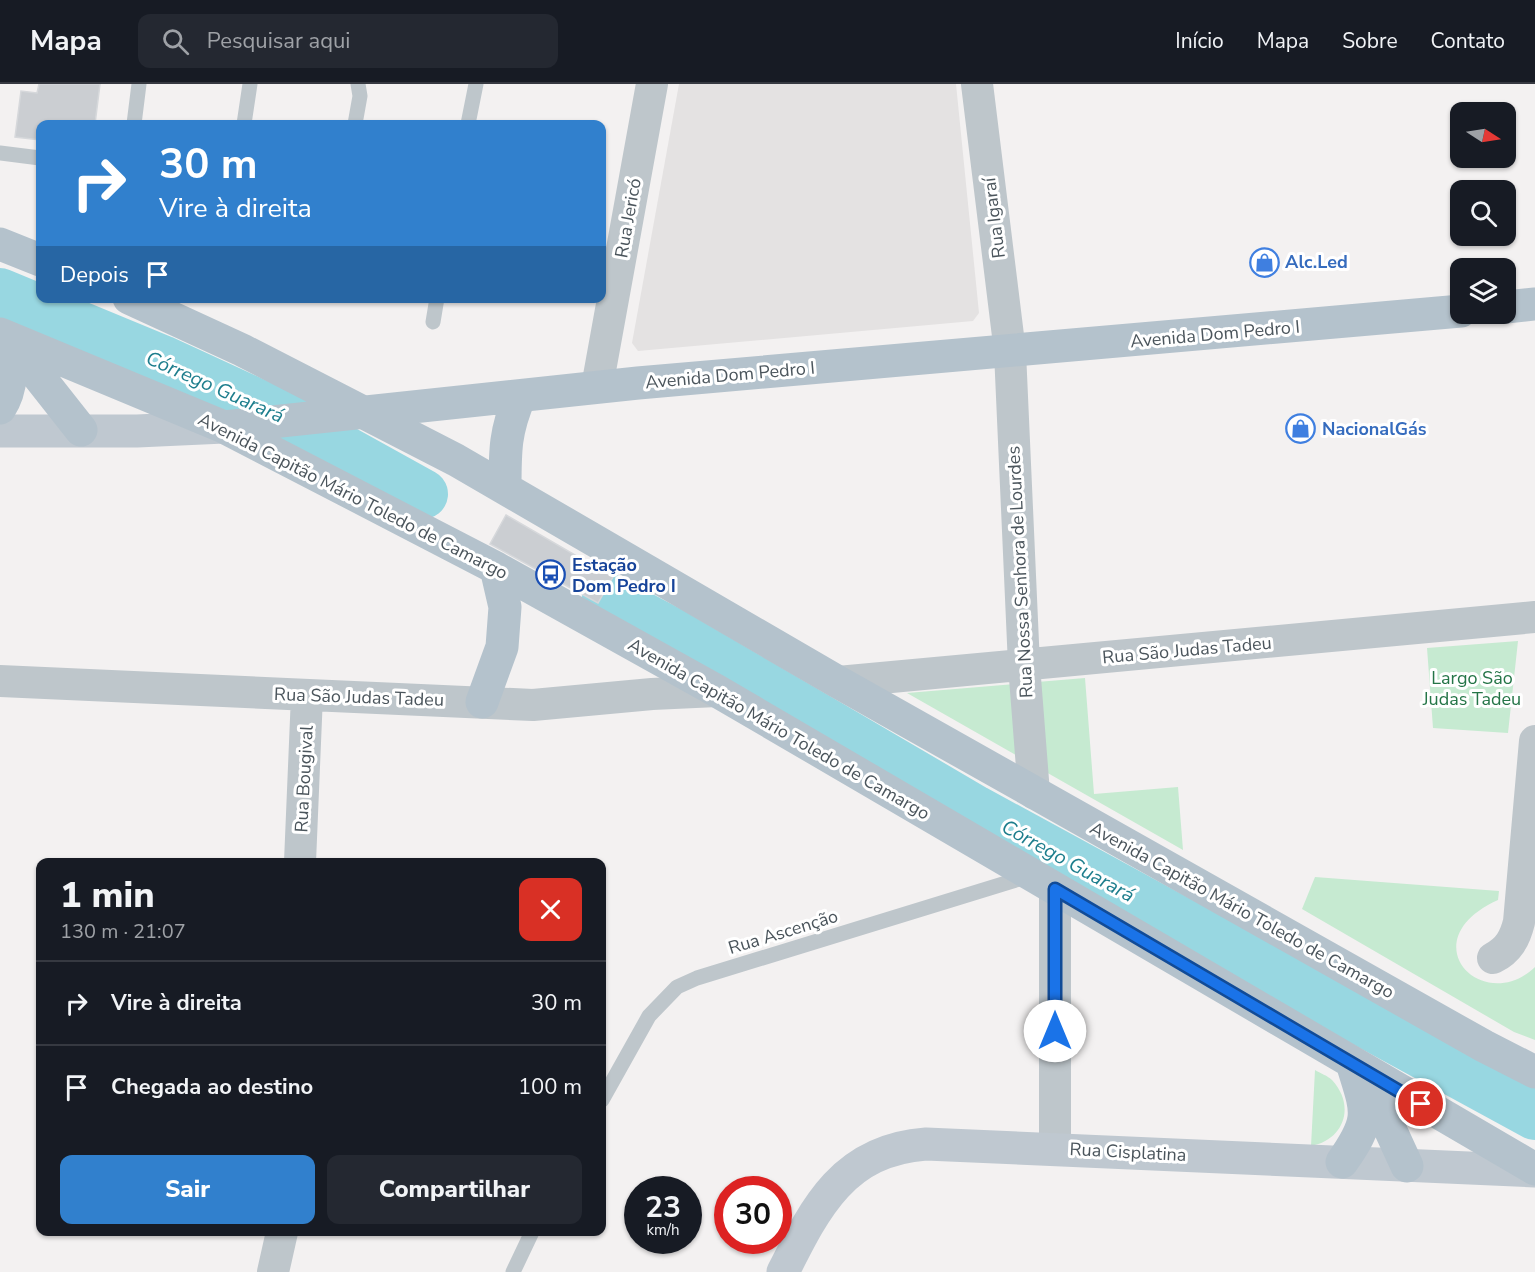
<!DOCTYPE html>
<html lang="pt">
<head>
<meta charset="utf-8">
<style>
	body { margin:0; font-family:"Nunito Sans",sans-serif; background:#242831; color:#f1f3f6; height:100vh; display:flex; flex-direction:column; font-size:22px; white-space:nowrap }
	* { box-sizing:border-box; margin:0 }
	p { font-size:20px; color:#9ea1a6 }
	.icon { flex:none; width:33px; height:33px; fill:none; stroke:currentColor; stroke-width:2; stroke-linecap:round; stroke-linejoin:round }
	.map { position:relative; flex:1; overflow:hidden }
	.drawer { position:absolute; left:36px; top:774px; width:570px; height:378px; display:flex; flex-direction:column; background:#171b24; border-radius:12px; box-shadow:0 2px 4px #0004 }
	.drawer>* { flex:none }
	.guide { position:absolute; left:36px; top:36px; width:570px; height:183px; border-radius:12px; box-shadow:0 2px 4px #0004; background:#3180cd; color:#fff; overflow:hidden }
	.needle { width:39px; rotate:102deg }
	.controls { position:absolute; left:1450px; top:18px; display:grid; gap:12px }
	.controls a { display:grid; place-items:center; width:66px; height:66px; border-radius:12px; background:#171b24; box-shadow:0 2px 4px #0004; font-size:30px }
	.speed { position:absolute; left:624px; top:1092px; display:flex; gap:12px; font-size:30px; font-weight:700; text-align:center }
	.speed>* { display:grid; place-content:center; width:78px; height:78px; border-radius:50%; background:#171b24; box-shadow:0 2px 4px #0004; line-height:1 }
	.speed small { font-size:15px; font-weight:400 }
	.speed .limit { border:9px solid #d22; background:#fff; color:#111 }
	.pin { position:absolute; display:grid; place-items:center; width:51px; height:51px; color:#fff; margin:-26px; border:3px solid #fff; border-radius:50%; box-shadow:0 2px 6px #0007 }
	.me { position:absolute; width:66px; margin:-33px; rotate:0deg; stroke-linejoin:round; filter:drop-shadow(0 0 4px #0008) }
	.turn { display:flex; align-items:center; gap:21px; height:126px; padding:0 24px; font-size:27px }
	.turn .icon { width:78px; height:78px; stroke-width:2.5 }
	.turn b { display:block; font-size:42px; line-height:51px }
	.then { display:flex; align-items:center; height:57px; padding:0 24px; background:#0003; gap:12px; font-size:22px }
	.round { display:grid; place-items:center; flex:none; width:63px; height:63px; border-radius:12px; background:#242831 }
	.overview { display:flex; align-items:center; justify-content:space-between; height:102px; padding:0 24px }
	h1 { font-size:36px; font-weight:800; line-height:45px }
	.button { display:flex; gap:12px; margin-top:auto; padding:12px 24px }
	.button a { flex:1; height:69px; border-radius:12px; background:#3180cd; color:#fff; font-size:24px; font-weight:800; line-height:69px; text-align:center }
	.button a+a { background:#242831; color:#f1f3f6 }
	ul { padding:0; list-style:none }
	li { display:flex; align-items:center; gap:18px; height:84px; padding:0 24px; border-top:2px solid #363941 }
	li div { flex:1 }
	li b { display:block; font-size:22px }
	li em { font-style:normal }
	header { display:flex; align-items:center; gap:36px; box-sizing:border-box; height:84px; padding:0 30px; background:#171b24; border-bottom:2px solid #363941 }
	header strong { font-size:28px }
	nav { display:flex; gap:33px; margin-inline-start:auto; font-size:21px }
	.search { width:420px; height:54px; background:#242831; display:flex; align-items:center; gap:15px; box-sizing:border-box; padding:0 21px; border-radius:12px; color:#9ea1a6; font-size:22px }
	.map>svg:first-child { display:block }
</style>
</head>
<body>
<header>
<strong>Mapa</strong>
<div class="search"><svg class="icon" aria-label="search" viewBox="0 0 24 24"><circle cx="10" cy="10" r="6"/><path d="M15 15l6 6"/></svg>Pesquisar aqui</div>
<nav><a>Início</a><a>Mapa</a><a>Sobre</a><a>Contato</a></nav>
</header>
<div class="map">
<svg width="1535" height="1188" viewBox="0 0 1535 1188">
	<rect width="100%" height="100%" fill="#f3f1f1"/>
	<path fill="#e4e2e2" d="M679,0h277l23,229 -6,8 -335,30 -6,-8z"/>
	<path fill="#c6ead1" d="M1518,557l-10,92 -75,-5 -6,-80z
		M1085,594l9,116 84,-7 5,63 -276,-157z
		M1315,793l184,14 -1,9c-89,40 -16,117 37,67v73l-21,-8 -212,-123z
		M1315,986c5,3 13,6 17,10 24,26 12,60 -21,66z"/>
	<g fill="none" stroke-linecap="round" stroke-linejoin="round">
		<path stroke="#98d7e1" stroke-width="50" d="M0,209l162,67 113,52 148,82
			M607,514l64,34 304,178 560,305"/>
	</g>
	<path fill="#cbced2" stroke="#d6d8db" stroke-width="1.5" d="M39,0h61l-5,40h-55v16l-25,-3 6,-46 16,2z
		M506,431l107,62 -15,26 -108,-59z"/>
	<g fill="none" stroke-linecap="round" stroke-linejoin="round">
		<path stroke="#bec6cb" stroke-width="15" d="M134,40l5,-40
			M244,40l6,-40
			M355,40l5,-28 -2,-12
			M468,40l8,-40
			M0,69l40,5
			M433,238l4,-24
			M602,1016l47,-84 28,-29 20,-9 332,-102
			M513,1188l19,-40"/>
		<path stroke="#bec6cb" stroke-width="32" d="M977,0l33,268 14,313 10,128
			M597,303l55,-303
			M0,597l533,24 119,-11 65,-3
			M838,598l697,-65
			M300,778l7,-167
			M1055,805v260
			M1493,874c16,-8 22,-20 26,-36l16,-181
			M273,1188l9,-40"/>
		<path stroke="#bfc8d0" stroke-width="33" d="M0,347h137l87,-4
			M783,1188c33,-66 61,-122 143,-128l609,27"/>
		<path stroke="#b4c2cc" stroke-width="33" d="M0,160l40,16
			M129,214l113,52 214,110 382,222 646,364 51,26
			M1506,223l29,-3
			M0,250l224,93 272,141 221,123 818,478
			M10,256l71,90
			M0,324c14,-21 11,-46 9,-70
			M224,343l414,-44 823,-72
			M505,404c0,-38 0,-57 15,-92
			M482,618l20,-55 3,-40 -9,-39
			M1368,997l39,85
			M1342,1078c31,-44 25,-50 10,-99"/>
	</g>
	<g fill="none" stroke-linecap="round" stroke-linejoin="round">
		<defs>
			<path id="route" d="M1055,947v-142l366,215"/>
		</defs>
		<use href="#route" stroke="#114b97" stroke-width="15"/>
		<use href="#route" stroke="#1a73e8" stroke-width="10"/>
	</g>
	<defs>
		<symbol id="shop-ring" viewBox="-11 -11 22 22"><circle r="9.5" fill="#fff" stroke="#3f7fe0" stroke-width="1.5"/><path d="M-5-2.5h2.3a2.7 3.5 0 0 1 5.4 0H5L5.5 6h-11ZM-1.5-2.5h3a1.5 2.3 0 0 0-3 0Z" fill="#3f7fe0"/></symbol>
		<symbol id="bus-ring" viewBox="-11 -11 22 22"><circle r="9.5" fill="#fff" stroke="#1a4fb4" stroke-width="1.5"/><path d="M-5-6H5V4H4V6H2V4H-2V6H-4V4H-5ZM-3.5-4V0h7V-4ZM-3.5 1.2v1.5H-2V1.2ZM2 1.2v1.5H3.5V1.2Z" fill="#1a4fb4"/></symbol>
	</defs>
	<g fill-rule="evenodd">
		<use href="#shop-ring" x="1248" y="162" width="33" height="33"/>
		<use href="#shop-ring" x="1284" y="328" width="33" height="33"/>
		<use href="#bus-ring" x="534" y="474" width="33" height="33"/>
	</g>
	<g text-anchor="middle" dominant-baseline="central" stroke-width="6" stroke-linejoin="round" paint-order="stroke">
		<g font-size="18" fill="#4b555c" stroke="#fff">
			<text transform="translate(628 134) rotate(-80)">Rua Jericó</text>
			<text transform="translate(994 134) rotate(-97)">Rua Igaraí</text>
			<text transform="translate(1215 250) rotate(-5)">Avenida Dom Pedro I</text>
			<text transform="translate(730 291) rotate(-5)">Avenida Dom Pedro I</text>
			<text transform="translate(353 412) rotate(27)">Avenida Capitão Mário Toledo de Camargo</text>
			<text transform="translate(1020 488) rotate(-93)">Rua Nossa Senhora de Lourdes</text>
			<text transform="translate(1187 566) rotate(-5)">Rua São Judas Tadeu</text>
			<text transform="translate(359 613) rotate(2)">Rua São Judas Tadeu</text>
			<text transform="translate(779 645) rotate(30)">Avenida Capitão Mário Toledo de Camargo</text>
			<text transform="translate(304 695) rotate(-87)">Rua Bougival</text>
			<text transform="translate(1242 826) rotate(29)">Avenida Capitão Mário Toledo de Camargo</text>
			<text transform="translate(783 848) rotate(-17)">Rua Ascenção</text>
			<text transform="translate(1128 1068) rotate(3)">Rua Cisplatina</text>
		</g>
		<g font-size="18" font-weight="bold" fill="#366cbe" stroke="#fff" text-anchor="start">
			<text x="1285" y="178">Alc.Led</text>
			<text x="1322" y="345">NacionalGás</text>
		</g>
		<g font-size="18" font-weight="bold" fill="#164399" stroke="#fff" text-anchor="start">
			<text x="572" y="481">Estação<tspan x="572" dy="21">Dom Pedro I</tspan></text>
		</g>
		<g font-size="18" fill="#247547" stroke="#fff">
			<text x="1472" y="594">Largo São<tspan x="1472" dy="21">Judas Tadeu</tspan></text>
		</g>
		<g font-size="20" font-style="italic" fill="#1e7e8d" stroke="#fff">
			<text transform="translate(215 303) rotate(24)">Córrego Guarará</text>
			<text transform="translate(1068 777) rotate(29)">Córrego Guarará</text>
		</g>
	</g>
</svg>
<div class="controls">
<a><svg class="needle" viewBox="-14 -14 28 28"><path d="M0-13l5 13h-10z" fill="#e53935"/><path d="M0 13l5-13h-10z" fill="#9ea1a6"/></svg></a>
<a><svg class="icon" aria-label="search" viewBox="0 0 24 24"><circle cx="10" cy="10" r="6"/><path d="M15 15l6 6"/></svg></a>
<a><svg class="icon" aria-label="layers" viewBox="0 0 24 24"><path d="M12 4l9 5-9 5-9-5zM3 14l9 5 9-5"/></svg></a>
</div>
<div class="speed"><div>23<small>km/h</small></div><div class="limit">30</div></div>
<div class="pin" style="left:1421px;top:1020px;background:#d93025"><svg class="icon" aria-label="arrive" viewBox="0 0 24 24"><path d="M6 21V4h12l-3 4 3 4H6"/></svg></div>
<svg class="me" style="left:1055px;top:947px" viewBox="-20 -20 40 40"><circle r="19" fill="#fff"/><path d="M0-13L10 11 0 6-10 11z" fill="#1a73e8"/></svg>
<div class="guide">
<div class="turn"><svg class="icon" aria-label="right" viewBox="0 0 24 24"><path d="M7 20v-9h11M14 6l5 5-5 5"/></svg><div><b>30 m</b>Vire à direita</div></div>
<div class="then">Depois<svg class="icon" aria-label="arrive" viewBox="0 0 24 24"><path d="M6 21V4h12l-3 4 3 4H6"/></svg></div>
</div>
<section class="drawer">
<div class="overview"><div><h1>1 min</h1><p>130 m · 21:07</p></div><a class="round" style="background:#d93025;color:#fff"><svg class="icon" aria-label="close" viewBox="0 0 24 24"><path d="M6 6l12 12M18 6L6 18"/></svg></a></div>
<ul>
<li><svg class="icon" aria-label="right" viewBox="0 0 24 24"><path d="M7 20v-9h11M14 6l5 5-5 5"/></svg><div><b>Vire à direita</b></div><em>30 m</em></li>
<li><svg class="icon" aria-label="arrive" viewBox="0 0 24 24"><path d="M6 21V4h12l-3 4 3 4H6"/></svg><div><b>Chegada ao destino</b></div><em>100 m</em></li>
</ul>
<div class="button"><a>Sair</a><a>Compartilhar</a></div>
</section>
</div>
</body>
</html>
